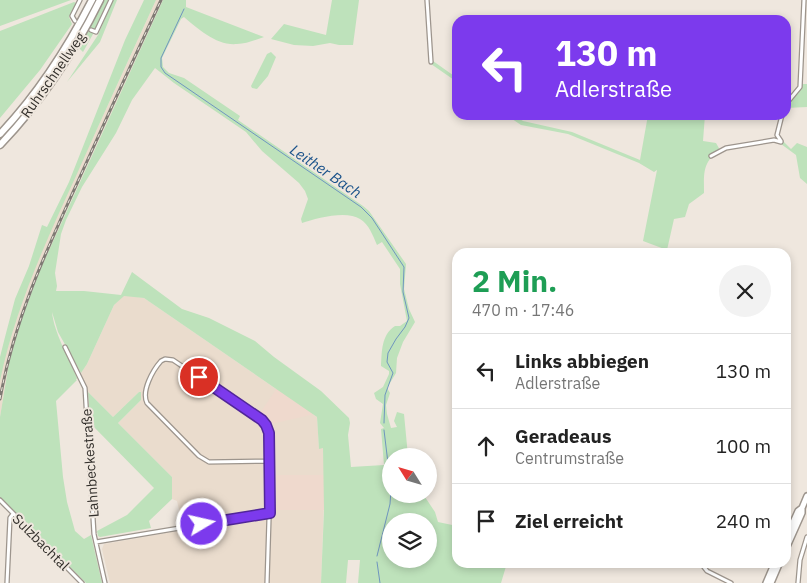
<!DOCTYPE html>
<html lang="de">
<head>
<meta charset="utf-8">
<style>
	body { margin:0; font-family:"IBM Plex Sans",sans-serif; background:#f2f2f2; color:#222; height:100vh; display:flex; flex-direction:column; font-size:19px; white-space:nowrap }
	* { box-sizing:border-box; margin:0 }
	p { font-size:16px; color:#767676 }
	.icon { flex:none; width:28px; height:28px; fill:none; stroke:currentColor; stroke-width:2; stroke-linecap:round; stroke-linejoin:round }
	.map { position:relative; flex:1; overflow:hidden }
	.side { position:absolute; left:452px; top:248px; width:339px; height:320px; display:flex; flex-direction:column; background:#fff; border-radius:15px; box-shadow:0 2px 8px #0003 }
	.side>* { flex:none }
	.top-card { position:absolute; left:452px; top:15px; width:339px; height:105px; border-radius:15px; box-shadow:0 2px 8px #0003; background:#7c3aed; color:#fff; overflow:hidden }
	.needle { width:32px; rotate:307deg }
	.fabs { position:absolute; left:382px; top:448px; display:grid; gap:10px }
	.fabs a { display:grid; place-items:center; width:55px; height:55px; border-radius:50%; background:#fff; box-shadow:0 2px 8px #0003; font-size:25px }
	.pin { position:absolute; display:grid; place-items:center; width:42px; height:42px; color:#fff; margin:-21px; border:2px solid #fff; border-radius:50%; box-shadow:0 1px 5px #0007 }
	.me { position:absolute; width:55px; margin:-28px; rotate:81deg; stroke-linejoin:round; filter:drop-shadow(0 0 4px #0008) }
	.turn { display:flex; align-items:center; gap:18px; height:105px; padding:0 20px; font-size:22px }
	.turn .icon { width:65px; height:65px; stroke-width:2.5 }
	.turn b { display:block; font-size:35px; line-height:42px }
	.round { display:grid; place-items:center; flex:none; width:52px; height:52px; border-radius:26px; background:#f2f2f2 }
	.head { display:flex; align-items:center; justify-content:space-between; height:85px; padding:0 20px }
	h1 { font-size:30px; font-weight:700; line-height:38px; color:#1e9e55 }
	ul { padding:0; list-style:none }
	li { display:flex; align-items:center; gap:15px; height:75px; padding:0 20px; border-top:1px solid #e0e0e0 }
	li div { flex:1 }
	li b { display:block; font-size:19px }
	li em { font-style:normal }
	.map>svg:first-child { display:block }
</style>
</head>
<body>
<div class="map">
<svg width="807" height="583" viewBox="0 0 807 583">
	<rect width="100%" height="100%" fill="#efe7de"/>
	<path fill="#eadccd" d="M156,0h7l-97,212 -37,85 -20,66 -9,54v-36l3,-17 11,-38 17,-50 17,-40z
		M124,295l20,3 173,119 2,31h4l2,27 -4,108h-211l-8,-34 2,-5 80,-14 -7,-29 -5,-2v-22l-54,-54 23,-23 -2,-8 -26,25 -25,-25 -7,-19 6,-9 27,-59z"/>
	<path fill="#efd9cd" d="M277,388l38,26 -44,10 -11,-11z
		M276,475h49l-1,35h-50v-4l3,-1z"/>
	<path fill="#bee2bb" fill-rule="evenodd" d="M0,0h71l-71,26z
		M103,0h6l-12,27 -14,25 -5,-5z
		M113,0h4l-17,42 -33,40 31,-47z
		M144,0h12c-27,59 -54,117 -80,176 -31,67 -61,133 -76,205v-24l5,-20 10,-38 14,-33 13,-41 5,2 22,-45 56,-142z
		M163,0h23v7l78,30c-9,3 -18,7 -27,7 -20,2 -39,-15 -53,-27l-3,2 -19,39 1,9 6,6 15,5 56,38 -2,4 125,86 6,5 37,53 -2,25 5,20 6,13 -12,20 -6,16 -1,15 -9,15 3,5 -4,12 1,9 4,14 6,-1 -3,-6 3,-9 7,2 4,42h-17v38h32l12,18 3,10 19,4 1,36 49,1 -6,20h-143l2,-23h-12l-2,23h-25l3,-73 -1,-62 -4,1 -2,-32 -173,-119 -20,-2 -10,9 -27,59 -6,9 -23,-41 -6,-20c2,21 17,46 25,66l-1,2h1l-21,21 7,76 4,25 8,29 9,8 7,-4 11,48h-16l-86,-86v-80l9,-54 12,-42 19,-51zM155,68l19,15 72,49 16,19 37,32 6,8 3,8 -7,20 1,4c14,-5 45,-13 58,-4 9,5 13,17 17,26l5,-3 18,27v15l7,37 -7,5h-5c-14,9 -13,26 -14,40l8,5v3l-6,13 -9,6 2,6 7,5 -3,19 4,5 -3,1 3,36 -33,2 -3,-32 2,-12 -1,-5 -28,-27 -47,-34 -19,-16 -46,-23 -27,-9 -50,-37 -11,23 -37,-4h-28l1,-5 -2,-13 6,-39 5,-14 16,-33 34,-54 16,-33zM391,521h38v38h-38z
		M332,0h27l-6,45h-14l-9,-2 -17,3 -19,-1 -23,-6 13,-15 42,11z
		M74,2l2,1 -7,14 3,7 -32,46 -40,48v-87z
		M271,52l5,5 -8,19 -11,13 -5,-1 -1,-2 16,-32z
		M433,61l24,17v4l-26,-18z
		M801,84h6v23l-21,1v-3z
		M506,115h7l10,6 49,11 68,28 8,-45h57l-2,26 13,2 4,7c-18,12 -16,24 -16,43l-15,11 -4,13 -11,2 -7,31 -24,-9 14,-71 -3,2 -15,-9 -71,-29 -47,-9z
		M778,134l4,6 9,9 6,-6 10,4v37l-7,-6 -4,-23 -15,-11 -7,-3z
		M88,392l25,25 26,-25h2v8l-23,23 54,54v22l-23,22 2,7 -51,9 -2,-1 -1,-5 30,-16 27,-27 -64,-65z"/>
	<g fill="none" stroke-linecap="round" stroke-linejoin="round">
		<path stroke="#6f95bf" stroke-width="1" d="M184,9l-23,49v9l4,6 196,134 11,11 32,49 -1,25 6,26 -4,9 -9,12 -8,14 -1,9 6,11 -8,22 -1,28
			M384,430l7,58
			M377,556l13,-52 1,-14
			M377,562l3,21"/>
		<defs>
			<path id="street" d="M427,0l4,62
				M75,21l-3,-5 8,-16
				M91,30l5,2 15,-32
				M786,104l14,-17 4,-87
				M781,141l-4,-6 5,-20
				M711,156l15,-8 48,-8 7,2
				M65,347l20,41 9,146 11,49
				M0,500l82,83
				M96,542l174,-29
				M700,562l7,9 24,12
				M7,583l3,-65 3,-4
				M267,583l3,-96 -1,-49 -1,-9 -6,-9 -89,-60 -8,-1 -4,2c-8,9 -20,30 -14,42l52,53 10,6 61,-1
				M798,583l2,-23 7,-23"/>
			<path id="secondary" d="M786,538l12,-27 4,-3
				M786,549l16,-36v-5l5,-12
				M766,583l9,-21
				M771,583l9,-21"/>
			<path id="highway" d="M0,134c38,-40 67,-85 92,-134
				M0,145c41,-43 74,-92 100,-145"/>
		</defs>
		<use href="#street" stroke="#9d958d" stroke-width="5.5"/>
		<use href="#secondary" stroke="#9d958d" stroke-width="8"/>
		<use href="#highway" stroke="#9d958d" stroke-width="9"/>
		<use href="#street" stroke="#fff" stroke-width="3"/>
		<use href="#secondary" stroke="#fff" stroke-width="5"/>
		<use href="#highway" stroke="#fff" stroke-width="6"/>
		<defs>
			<path id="rail" d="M0,399c14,-79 46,-148 79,-220 27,-60 54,-119 82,-179"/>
		</defs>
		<use href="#rail" stroke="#7f7a74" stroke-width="3"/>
		<use href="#rail" stroke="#efe7de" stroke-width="1" stroke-dasharray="4" stroke-linecap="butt"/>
	</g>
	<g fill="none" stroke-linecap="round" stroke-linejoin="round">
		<defs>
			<path id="route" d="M199,377l63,43 4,5 3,8 1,80 -68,11"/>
		</defs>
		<use href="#route" stroke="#51269a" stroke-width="12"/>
		<use href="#route" stroke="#7c3aed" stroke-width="9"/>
	</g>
	<g text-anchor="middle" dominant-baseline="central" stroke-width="4" stroke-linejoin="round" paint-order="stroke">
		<g font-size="14" fill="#322f2b" stroke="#efe7de">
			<text transform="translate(53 75) rotate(-55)">Ruhrschnellweg</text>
			<text transform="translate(90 463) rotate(-94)">Lahnbeckestraße</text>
			<text transform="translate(41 542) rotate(45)">Sulzbachtal</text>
		</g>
		<g font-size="15" font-style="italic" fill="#1a528a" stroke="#efe7de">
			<text transform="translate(326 171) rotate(34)">Leither Bach</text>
		</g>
	</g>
</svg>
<div class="fabs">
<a><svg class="needle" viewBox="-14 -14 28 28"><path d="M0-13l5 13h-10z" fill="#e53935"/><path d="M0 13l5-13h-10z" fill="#767676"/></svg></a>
<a><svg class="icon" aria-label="layers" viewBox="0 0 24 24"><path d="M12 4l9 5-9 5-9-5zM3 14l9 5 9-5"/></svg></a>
</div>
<div class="pin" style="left:199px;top:377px;background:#d93025"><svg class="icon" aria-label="arrive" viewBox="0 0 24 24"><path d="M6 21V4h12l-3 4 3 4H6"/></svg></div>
<svg class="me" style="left:202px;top:524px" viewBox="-20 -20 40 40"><circle r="17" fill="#7c3aed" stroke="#fff" stroke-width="3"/><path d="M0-11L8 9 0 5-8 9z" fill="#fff"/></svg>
<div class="top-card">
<div class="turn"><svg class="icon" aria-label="left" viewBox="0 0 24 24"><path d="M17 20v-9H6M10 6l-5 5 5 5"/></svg><div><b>130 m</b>Adlerstraße</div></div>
</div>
<section class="side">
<div class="head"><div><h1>2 Min.</h1><p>470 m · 17:46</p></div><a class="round"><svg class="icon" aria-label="close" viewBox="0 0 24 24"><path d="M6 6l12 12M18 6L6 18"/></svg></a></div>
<ul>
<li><svg class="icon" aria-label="left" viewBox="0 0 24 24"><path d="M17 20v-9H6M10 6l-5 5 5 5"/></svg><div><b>Links abbiegen</b><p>Adlerstraße</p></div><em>130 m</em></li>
<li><svg class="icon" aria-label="ahead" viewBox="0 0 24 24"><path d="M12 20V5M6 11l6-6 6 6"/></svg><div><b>Geradeaus</b><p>Centrumstraße</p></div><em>100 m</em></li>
<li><svg class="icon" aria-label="arrive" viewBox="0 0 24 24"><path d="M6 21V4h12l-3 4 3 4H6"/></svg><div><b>Ziel erreicht</b></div><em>240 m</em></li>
</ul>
</section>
</div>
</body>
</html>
